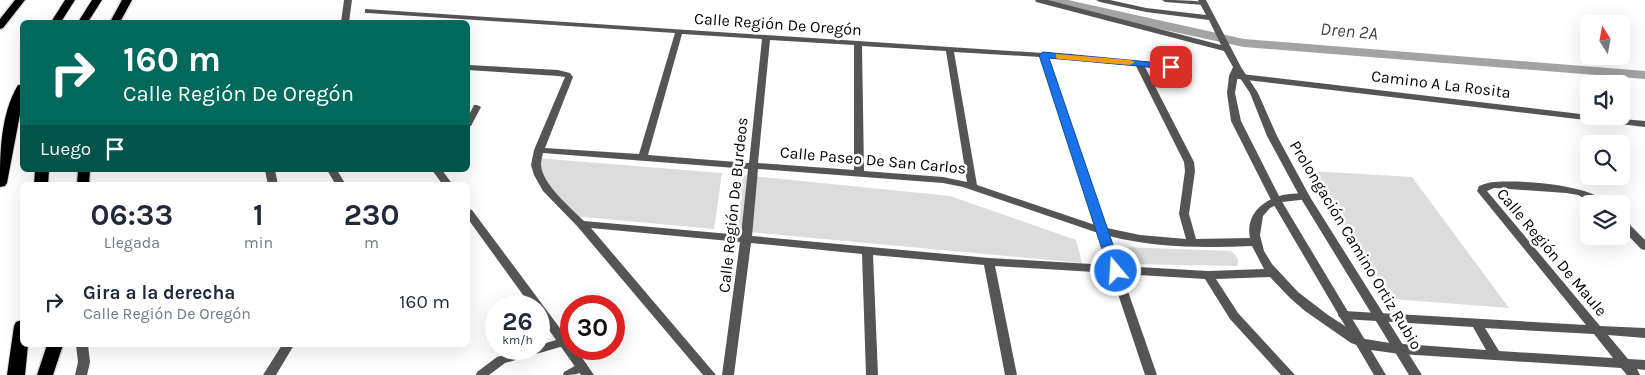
<!DOCTYPE html>
<html lang="es">
<head>
<meta charset="utf-8">
<style>
	body { margin:0; font-family:Karla,sans-serif; background:#f2f2f3; color:#1f2937; height:100vh; display:flex; flex-direction:column; font-size:19px; white-space:nowrap }
	* { box-sizing:border-box; margin:0 }
	p { font-size:16px; color:#747a83 }
	.icon { flex:none; width:28px; height:28px; fill:none; stroke:currentColor; stroke-width:2; stroke-linecap:round; stroke-linejoin:round }
	.map { position:relative; flex:1; overflow:hidden }
	.drawer { position:absolute; left:20px; top:182px; width:450px; height:165px; display:flex; flex-direction:column; background:#fff; border-radius:8px; box-shadow:0 5px 20px #0002 }
	.drawer>* { flex:none }
	.top-card { position:absolute; left:20px; top:20px; width:450px; height:152px; border-radius:8px; box-shadow:0 5px 20px #0002; background:#00695c; color:#fff; overflow:hidden }
	.needle { width:32px; rotate:349deg }
	.tools { position:absolute; left:1580px; top:15px; display:grid; gap:10px }
	.tools a { display:grid; place-items:center; width:50px; height:50px; border-radius:8px; background:#fff; box-shadow:0 5px 20px #0002; font-size:25px }
	.speed { position:absolute; left:485px; top:295px; display:flex; gap:10px; font-size:25px; font-weight:700; text-align:center }
	.speed>* { display:grid; place-content:center; width:65px; height:65px; border-radius:50%; background:#fff; box-shadow:0 5px 20px #0002; line-height:1 }
	.speed small { font-size:12px; font-weight:400 }
	.speed .limit { border:8px solid #d22; background:#fff; color:#111 }
	.pin { position:absolute; display:grid; place-items:center; width:42px; height:42px; color:#fff; margin:-21px; border-radius:10px; box-shadow:0 2px 8px #0006 }
	.me { position:absolute; width:55px; margin:-28px; rotate:342deg; stroke-linejoin:round; filter:drop-shadow(0 0 4px #0008) }
	.turn { display:flex; align-items:center; gap:18px; height:105px; padding:0 20px; font-size:22px }
	.turn .icon { width:65px; height:65px; stroke-width:2.5 }
	.turn b { display:block; font-size:35px; line-height:42px }
	.then { display:flex; align-items:center; height:48px; padding:0 20px; background:#0003; gap:10px; font-size:19px }
	.eta { display:flex; justify-content:space-evenly; align-items:center; height:85px; text-align:center }
	.eta b { font-size:30px; font-weight:700; line-height:35px }
	ul { padding:0; list-style:none }
	li { display:flex; align-items:center; gap:15px; height:70px; padding:0 20px }
	li div { flex:1 }
	li b { display:block; font-size:19px }
	li em { font-style:normal }
	.map>svg:first-child { display:block }
</style>
</head>
<body>
<div class="map">
<svg width="1645" height="375" viewBox="0 0 1645 375">
	<rect width="100%" height="100%" fill="#fff"/>
	<path fill="#dcdcdc" d="M536,158l186,15 -8,56 -142,-13 -39,-44z
		M1310,171l102,6 97,131 -117,-9z
		M742,175l208,21 126,44 6,23 -344,-32z
		M1123,247l108,4c5,5 9,8 6,15l-109,-2z"/>
	<g fill="none" stroke-linecap="round" stroke-linejoin="round">
		<path fill="#a3a3a3" fill-rule="evenodd" d="M1048,0h20l176,39 401,32v8l-401,-32 -140,-30 -54,-14z"/>
		<defs>
			<path id="primary" d="M15,0h10l-22,28 -3,1v-10z
				M122,0h10l-12,22h-10z
				M78,170h12l-1,15h-12z
				M47,345h16l-10,30h-16z"/>
			<path id="trunk" d="M65,0h10l-14,22h-10z
				M92,0h10l-14,22h-10z
				M18,85h4v19l-15,79 -2,3 -5,1c0,-33 0,-72 18,-102z
				M35,170h14l-1,15h-14z
				M22,320v25h6l-3,30h-18l7,-49 2,-4z"/>
		</defs>
		<use href="#primary" stroke="#dbdbdb" stroke-width="3"/>
		<use href="#trunk" stroke="#dbdbdb" stroke-width="2"/>
		<path fill="#555" fill-rule="evenodd" d="M1162,0c12,0 35,0 45,3l-3,2 -39,-3z
			M474,105h3l4,2 -10,19h-3v-9z
			M563,338l4,1 1,3 -1,3 -62,18 -16,12h-13l1,-3 20,-15 28,-8h14v-4z
			M582,362l4,1 1,3c-5,9 -14,9 -24,9l1,-3z"/>
		<path fill="#555" fill-rule="evenodd" d="M344,0h8l-3,22h-8z
			M365,9l678,44 147,13 1,2 -4,3 -42,-4 49,95 1,9 -6,43 7,25 54,-1c-7,-32 31,-50 59,-43l1,2 -1,2 -27,3 -12,6 -7,8 -3,19 4,16 8,13 26,28 30,23 37,24 25,4 96,7 -13,-23 -129,-8 -4,-1 -2,-3 2,-3 4,-1 242,14 -109,-134 2,-5c5,-2 11,-4 16,-4 26,-2 96,2 113,22h-13l-17,-9 -12,-2 -72,-5 -7,3 113,135 45,2v10l-37,-3 20,24 17,1v10l-8,-1 3,6h-13l-6,-7 -221,-14 -29,-4 -20,-7 -46,-32 -15,-13 -20,-21 -54,2 22,34 57,62h-14l-51,-56 -25,-40 -83,-5 35,101h-12l-34,-102 -116,-7 22,109h-12l-21,-110 -111,-10 5,120h-12l-4,-121 -111,-11 -17,132h-12l18,-133 -149,-14 125,147h-13l-126,-149 -34,-35 -9,-16 -3,-10 3,-15 31,-73 -7,-1 -90,-6v-5l90,5 12,3 3,4 -28,71 94,6 36,-121 -307,-20h-3zM682,34l80,5 -13,124 -101,-8zM770,40l84,5v125l-96,-7zM862,46l84,5 21,131 -24,-5 -79,-6zM954,52l86,5 55,168 -118,-40zM1048,58l88,8 48,96 1,9 -6,43 7,25 -46,-4 -33,-7zM543,153l205,16 -7,66 -157,-14c-13,-13 -42,-37 -43,-56 0,-4 1,-8 2,-12zM758,169l185,14 20,4 135,46 10,32 -119,-7 -237,-22zM1109,236c47,12 95,12 143,10l12,23 -56,2 -88,-5zM1485,328l109,6 19,24 -114,-7z
			M1233,73l356,42v1l56,5v6l-415,-49v-4z
			M265,170h10l3,15h-10z
			M327,170h10l9,15h-10z
			M432,170h10l11,15h-10z
			M468,209l4,1 99,133v6h5l18,26h-13l-42,-59v-10h-8l-63,-87z
			M1621,219l4,1 20,20v10l-4,-1 -20,-21z
			M76,345h12l2,17 -3,13h-12l3,-13z
			M282,345h12l-18,30h-13z"/>
		<path fill="#555" fill-rule="evenodd" d="M1035,0h13l173,45 -12,-25 -63,-8 -46,-10 -4,-2h14l36,8 60,7 -8,-15h8l35,67 17,26 19,43 33,61 112,178h-13l-109,-178 -33,-61 -17,-43 -12,-18 -3,18 6,28 40,79 105,175h-12l-103,-175 -40,-79 -4,-28 2,-17 4,-9 -9,-16 -188,-49z"/>
		<use href="#primary" fill="#000" fill-rule="evenodd"/>
		<use href="#trunk" fill="#000" fill-rule="evenodd"/>
	</g>
	<path fill="#1a73e8" stroke="#114b97" d="M1043,52l128,12 5,3 -5,2 -122,-11 73,213 -2,3h-9l-2,-3 -70,-216z"/>
	<path fill="#f59e0b" d="M1056,54l74,6 5,2 -5,3 -71,-6 -3,-1z"/>
	<g text-anchor="middle" dominant-baseline="central" stroke-width="5" stroke-linejoin="round" paint-order="stroke">
		<g font-size="16" fill="#000" stroke="#fff">
			<text transform="translate(778 24) rotate(4)">Calle Región De Oregón</text>
			<text transform="translate(1441 84) rotate(7)">Camino A La Rosita</text>
			<text transform="translate(873 160) rotate(5)">Calle Paseo De San Carlos</text>
			<text transform="translate(733 205) rotate(-84)">Calle Región De Burdeos</text>
			<text transform="translate(1356 245) rotate(59)">Prolongación Camino Ortiz Rubio</text>
			<text transform="translate(1552 252) rotate(50)">Calle Región De Maule</text>
		</g>
		<g font-size="18" font-style="italic" fill="#444" stroke="#fff">
			<text transform="translate(1349 31) rotate(5)">Dren 2A</text>
		</g>
	</g>
</svg>
<div class="tools">
<a><svg class="needle" viewBox="-14 -14 28 28"><path d="M0-13l5 13h-10z" fill="#e53935"/><path d="M0 13l5-13h-10z" fill="#747a83"/></svg></a>
<a><svg class="icon" aria-label="sound" viewBox="0 0 24 24"><path d="M4 9h4l5-4v14l-5-4H4zM17 9q2 3 0 6"/></svg></a>
<a><svg class="icon" aria-label="search" viewBox="0 0 24 24"><circle cx="10" cy="10" r="6"/><path d="M15 15l6 6"/></svg></a>
<a><svg class="icon" aria-label="layers" viewBox="0 0 24 24"><path d="M12 4l9 5-9 5-9-5zM3 14l9 5 9-5"/></svg></a>
</div>
<div class="speed"><div>26<small>km/h</small></div><div class="limit">30</div></div>
<div class="pin" style="left:1171px;top:67px;background:#d93025"><svg class="icon" aria-label="arrive" viewBox="0 0 24 24"><path d="M6 21V4h12l-3 4 3 4H6"/></svg></div>
<svg class="me" style="left:1116px;top:271px" viewBox="-20 -20 40 40"><circle r="17" fill="#1a73e8" stroke="#fff" stroke-width="3"/><path d="M0-11L8 9 0 5-8 9z" fill="#fff"/></svg>
<div class="top-card">
<div class="turn"><svg class="icon" aria-label="right" viewBox="0 0 24 24"><path d="M7 20v-9h11M14 6l5 5-5 5"/></svg><div><b>160 m</b>Calle Región De Oregón</div></div>
<div class="then">Luego<svg class="icon" aria-label="arrive" viewBox="0 0 24 24"><path d="M6 21V4h12l-3 4 3 4H6"/></svg></div>
</div>
<section class="drawer">
<div class="eta">
<div><b>06:33</b><p>Llegada</p></div>
<div><b>1</b><p>min</p></div>
<div><b>230</b><p>m</p></div>
</div>
<ul>
<li><svg class="icon" aria-label="right" viewBox="0 0 24 24"><path d="M7 20v-9h11M14 6l5 5-5 5"/></svg><div><b>Gira a la derecha</b><p>Calle Región De Oregón</p></div><em>160 m</em></li>
</ul>
</section>
</div>
</body>
</html>
